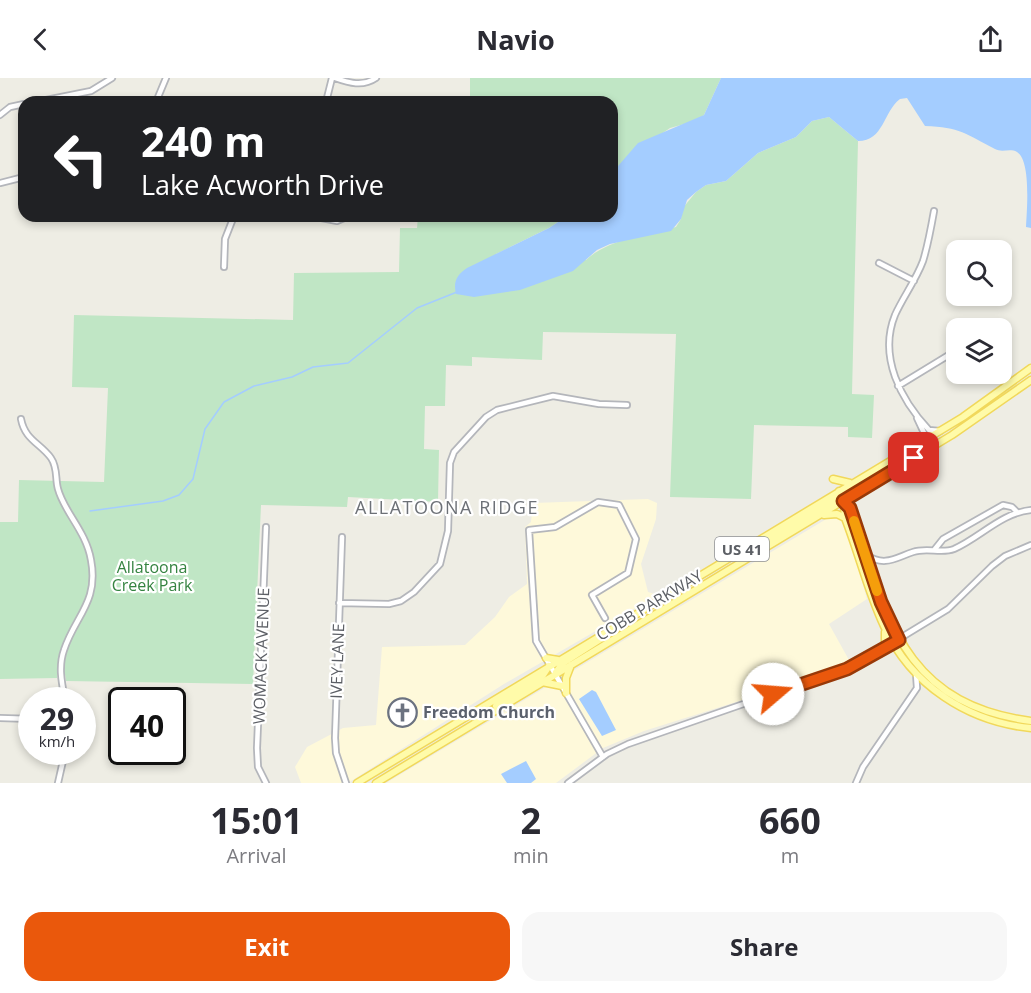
<!DOCTYPE html>
<html lang="en">
<head>
<meta charset="utf-8">
<style>
	body { margin:0; font-family:"Open Sans",sans-serif; background:#f7f7f7; color:#2b2b33; height:100vh; display:flex; flex-direction:column; font-size:22px; white-space:nowrap }
	* { box-sizing:border-box; margin:0 }
	p { font-size:20px; color:#7c7c81 }
	.icon { flex:none; width:33px; height:33px; fill:none; stroke:currentColor; stroke-width:2; stroke-linecap:round; stroke-linejoin:round }
	.map { position:relative; height:705px; overflow:hidden }
	.sheet { display:flex; flex-direction:column; background:#fff; flex:1 }
	.sheet>* { flex:none }
	.banner { position:absolute; left:18px; top:18px; width:600px; height:126px; border-radius:18px; box-shadow:0 3px 9px #0003; background:#202124; color:#fff; overflow:hidden }
	.controls { position:absolute; left:946px; top:162px; display:grid; gap:12px }
	.controls a { display:grid; place-items:center; width:66px; height:66px; border-radius:12px; background:#fff; box-shadow:0 3px 9px #0003; font-size:30px }
	.speed { position:absolute; left:18px; top:609px; display:flex; gap:12px; font-size:30px; font-weight:700; text-align:center }
	.speed>* { display:grid; place-content:center; width:78px; height:78px; border-radius:50%; background:#fff; box-shadow:0 3px 9px #0003; line-height:1 }
	.speed small { font-size:15px; font-weight:400 }
	.speed .limit { border:3px solid #111; border-radius:9px; background:#fff; color:#111 }
	.pin { position:absolute; display:grid; place-items:center; width:51px; height:51px; color:#fff; margin:-26px; border-radius:12px; box-shadow:0 3px 9px #0006 }
	.me { position:absolute; width:66px; margin:-33px; rotate:72deg; stroke-linejoin:round; filter:drop-shadow(0 0 4px #0008) }
	.turn { display:flex; align-items:center; gap:21px; height:126px; padding:0 24px; font-size:27px }
	.turn .icon { width:78px; height:78px; stroke-width:2.5 }
	.turn b { display:block; font-size:42px; line-height:51px }
	.eta { display:flex; justify-content:space-evenly; align-items:center; height:102px; text-align:center }
	.eta b { font-size:36px; font-weight:700; line-height:42px }
	.primary-button { display:flex; gap:12px; margin-top:auto; padding:12px 24px }
	.primary-button a { flex:1; height:69px; border-radius:18px; background:#ea580c; color:#fff; font-size:24px; font-weight:700; line-height:69px; text-align:center }
	.primary-button a+a { background:#f7f7f7; color:#2b2b33 }
	header { display:flex; justify-content:space-between; align-items:center; height:78px; padding:0 24px; background:#fff; font-size:27px; font-weight:700 }
	.map>svg:first-child { display:block }
</style>
</head>
<body>
<header><svg class="icon" aria-label="back" viewBox="0 0 24 24"><path d="M15 5l-7 7 7 7"/></svg>Navio<svg class="icon" aria-label="share" viewBox="0 0 24 24"><path d="M12 15V3M7 8l5-5 5 5M5 13v7h14v-7"/></svg></header>
<div class="map">
<svg width="1031" height="705" viewBox="0 0 1031 705">
	<rect width="100%" height="100%" fill="#eeede4"/>
	<path fill="#fef9da" d="M648,421l9,4 -1,16 -15,45 7,28 10,3 -154,89 -156,99h-47l-6,-16 12,-20 36,-19 33,-3 6,-78 83,-2 30,-28 14,-20 18,-13 -2,-57 6,-5 2,-19z
		M833,437l11,3 23,81 -38,25 20,36 -37,18 -168,53 -41,17 -47,35h-170z"/>
	<path fill="#c0e6c5" d="M470,0h251l-17,37 -9,6 -25,7 -45,31 -13,14v-71h-142z
		M829,39l29,24 -6,253 22,1 -2,43 -24,-1v-10l-94,-2 -3,74 -81,-2 6,-163 -133,-2 -1,28 -70,-3v9l-26,-1 -1,41h-20l-1,43 15,1 -1,52 -90,-5 -1,10 -86,-2 -8,179 -187,-3 -1,-7h-8v4l-57,1v-157h18l1,-42 85,2 4,-94 -36,-1 2,-72 219,5 1,-47 105,-1 1,-44h17l1,-12h149l-18,12 -53,26 90,6c23,-21 60,-25 90,-33l5,-8 1,-10 14,-17 10,-7 20,-4 32,-28 38,-16 16,-16z"/>
	<path fill="#a4cdff" d="M721,0h310v150l-5,-1c1,-19 5,-66 -9,-75 -7,-4 -15,1 -22,-3 -29,-15 -35,-22 -70,-23l-18,-28 -7,1c-17,13 -16,42 -42,42l-29,-24 -17,4 -16,16 -38,16 -32,28 -20,4 -10,7 -9,8 -6,19 -10,12 -61,13 -13,6 -24,21 -53,19 -46,7 -18,-3c-3,-13 1,-19 11,-26l82,-40 18,-12h45v-43l26,-30 66,-28z
		M592,612l4,2 20,38 -14,6 -23,-37z
		M526,683l10,18 -5,4h-24l-6,-9z"/>
	<g fill="none" stroke-linecap="round" stroke-linejoin="round">
		<path stroke="#a4cdff" stroke-width="1.5" d="M90,433l73,-10 16,-6 14,-16 12,-50 19,-27 30,-16 38,-9 21,-10 35,-4 69,-55 40,-16"/>
		<defs>
			<path id="minor" d="M335,0c14,5 28,9 41,0
				M36,24l55,-11 21,-13
				M156,24l10,-24
				M326,24l6,-24
				M0,37l10,-8 14,-3
				M0,105l24,-6
				M934,133c-3,17 -6,34 -11,50 -7,19 -20,36 -28,54 -17,42 6,85 34,115l11,1
				M311,138l26,5 12,-5
				M879,185l35,18
				M224,189l1,-28 9,-23
				M898,308l59,-36
				M917,340l7,15 -4,9
				M21,341c4,21 19,24 30,39 7,10 4,21 7,31 6,23 28,42 33,71 8,42 -16,56 -27,90 -6,17 -2,34 1,50
				M266,449l-9,221 1,19 8,16
				M342,459l-7,201 1,15 10,30
				M935,471l8,-10 60,-34 9,2 5,5
				M866,477c19,12 29,3 47,-3 14,-5 28,2 41,-3 27,-12 47,-36 77,-39
				M339,525l50,1 12,-3 13,-9 26,-28 8,-33 2,-68 4,-11 32,-35 11,-7 56,-14 46,8 28,1
				M0,640l32,1
				M603,679l-67,-116 -7,-111 26,-3 43,-25 21,3 17,34 -8,34 -36,22 13,23
				M58,705l7,-31
				M568,705l39,-29 21,-10 228,-79 92,-56 44,-43 13,-10 26,-11
				M856,705l7,-16 54,-79 -1,-14"/>
			<path id="major" d="M833,401l17,4
				M839,413l5,14 6,3c36,106 51,196 181,213
				M844,427l1,13c14,36 23,74 39,108 27,59 84,96 147,102
				M824,437l13,-1 8,4
				M770,462l71,-44
				M885,570v-16
				M546,580l12,2
				M556,594l7,-9 58,-37
				M542,604l20,4
				M566,615v-15l5,-13
				M496,628l47,-31 6,-9
				M357,705l606,-366 68,-49
				M376,705l576,-348 79,-55"/>
		</defs>
		<use href="#minor" stroke="#b4b6bb" stroke-width="8"/>
		<use href="#major" stroke="#f1d85b" stroke-width="9"/>
		<use href="#minor" stroke="#fff" stroke-width="4.5"/>
		<use href="#major" stroke="#fffba9" stroke-width="6"/>
	</g>
	<g fill="none" stroke-linecap="round" stroke-linejoin="round">
		<defs>
			<path id="route" d="M773,616l74,-25 52,-29 -18,-38 -31,-94 -7,-7 71,-43"/>
		</defs>
		<use href="#route" stroke="#983908" stroke-width="15"/>
		<use href="#route" stroke="#ea580c" stroke-width="10"/>
		<path stroke="#f59e0b" stroke-width="10" d="M854,443l23,70"/>
	</g>
	<defs>
		<symbol id="church-ring" viewBox="-11 -11 22 22"><circle r="9.5" fill="#fff" stroke="#6b7280" stroke-width="1.5"/><path d="M-1.2-6h2.4v3.5h3.3v2.4h-3.3V6h-2.4V-.1h-3.3v-2.4h3.3Z" fill="#6b7280"/></symbol>
	</defs>
	<g fill-rule="evenodd">
		<use href="#church-ring" x="386" y="618" width="33" height="33"/>
	</g>
	<g text-anchor="middle" dominant-baseline="central" stroke-width="4.5" stroke-linejoin="round" paint-order="stroke">
		<rect fill="#fff" stroke="#8d8f93" stroke-width="1.5" x="715" y="459" width="54" height="24" rx="4.5"/>
		<g font-size="15" font-weight="bold" fill="#5c5f65">
			<text x="742" y="471">US 41</text>
		</g>
		<g font-size="16" fill="#358341" stroke="#fff">
			<text x="152" y="489">Allatoona<tspan x="152" dy="18">Creek Park</tspan></text>
		</g>
		<g font-size="16" fill="#5c5f65" stroke="#fff">
			<text transform="translate(649 527) rotate(-31)">COBB PARKWAY</text>
			<text transform="translate(261 578) rotate(-88)">WOMACK AVENUE</text>
			<text transform="translate(337 583) rotate(-88)">IVEY LANE</text>
		</g>
		<g font-size="16" font-weight="bold" fill="#5b616d" stroke="#fff" text-anchor="start">
			<text x="423" y="634">Freedom Church</text>
		</g>
		<g font-size="18" letter-spacing="1.5" fill="#6d7177" stroke="#fff">
			<text x="447" y="429">ALLATOONA RIDGE</text>
		</g>
	</g>
</svg>
<div class="controls">
<a><svg class="icon" aria-label="search" viewBox="0 0 24 24"><circle cx="10" cy="10" r="6"/><path d="M15 15l6 6"/></svg></a>
<a><svg class="icon" aria-label="layers" viewBox="0 0 24 24"><path d="M12 4l9 5-9 5-9-5zM3 14l9 5 9-5"/></svg></a>
</div>
<div class="speed"><div>29<small>km/h</small></div><div class="limit">40</div></div>
<div class="pin" style="left:914px;top:380px;background:#d93025"><svg class="icon" aria-label="arrive" viewBox="0 0 24 24"><path d="M6 21V4h12l-3 4 3 4H6"/></svg></div>
<svg class="me" style="left:773px;top:616px" viewBox="-20 -20 40 40"><circle r="19" fill="#fff"/><path d="M0-13L10 11 0 6-10 11z" fill="#ea580c"/></svg>
<div class="banner">
<div class="turn"><svg class="icon" aria-label="left" viewBox="0 0 24 24"><path d="M17 20v-9H6M10 6l-5 5 5 5"/></svg><div><b>240 m</b>Lake Acworth Drive</div></div>
</div>
</div>
<section class="sheet">
<div class="eta">
<div><b>15:01</b><p>Arrival</p></div>
<div><b>2</b><p>min</p></div>
<div><b>660</b><p>m</p></div>
</div>
<div class="primary-button"><a>Exit</a><a>Share</a></div>
</section>
</body>
</html>
